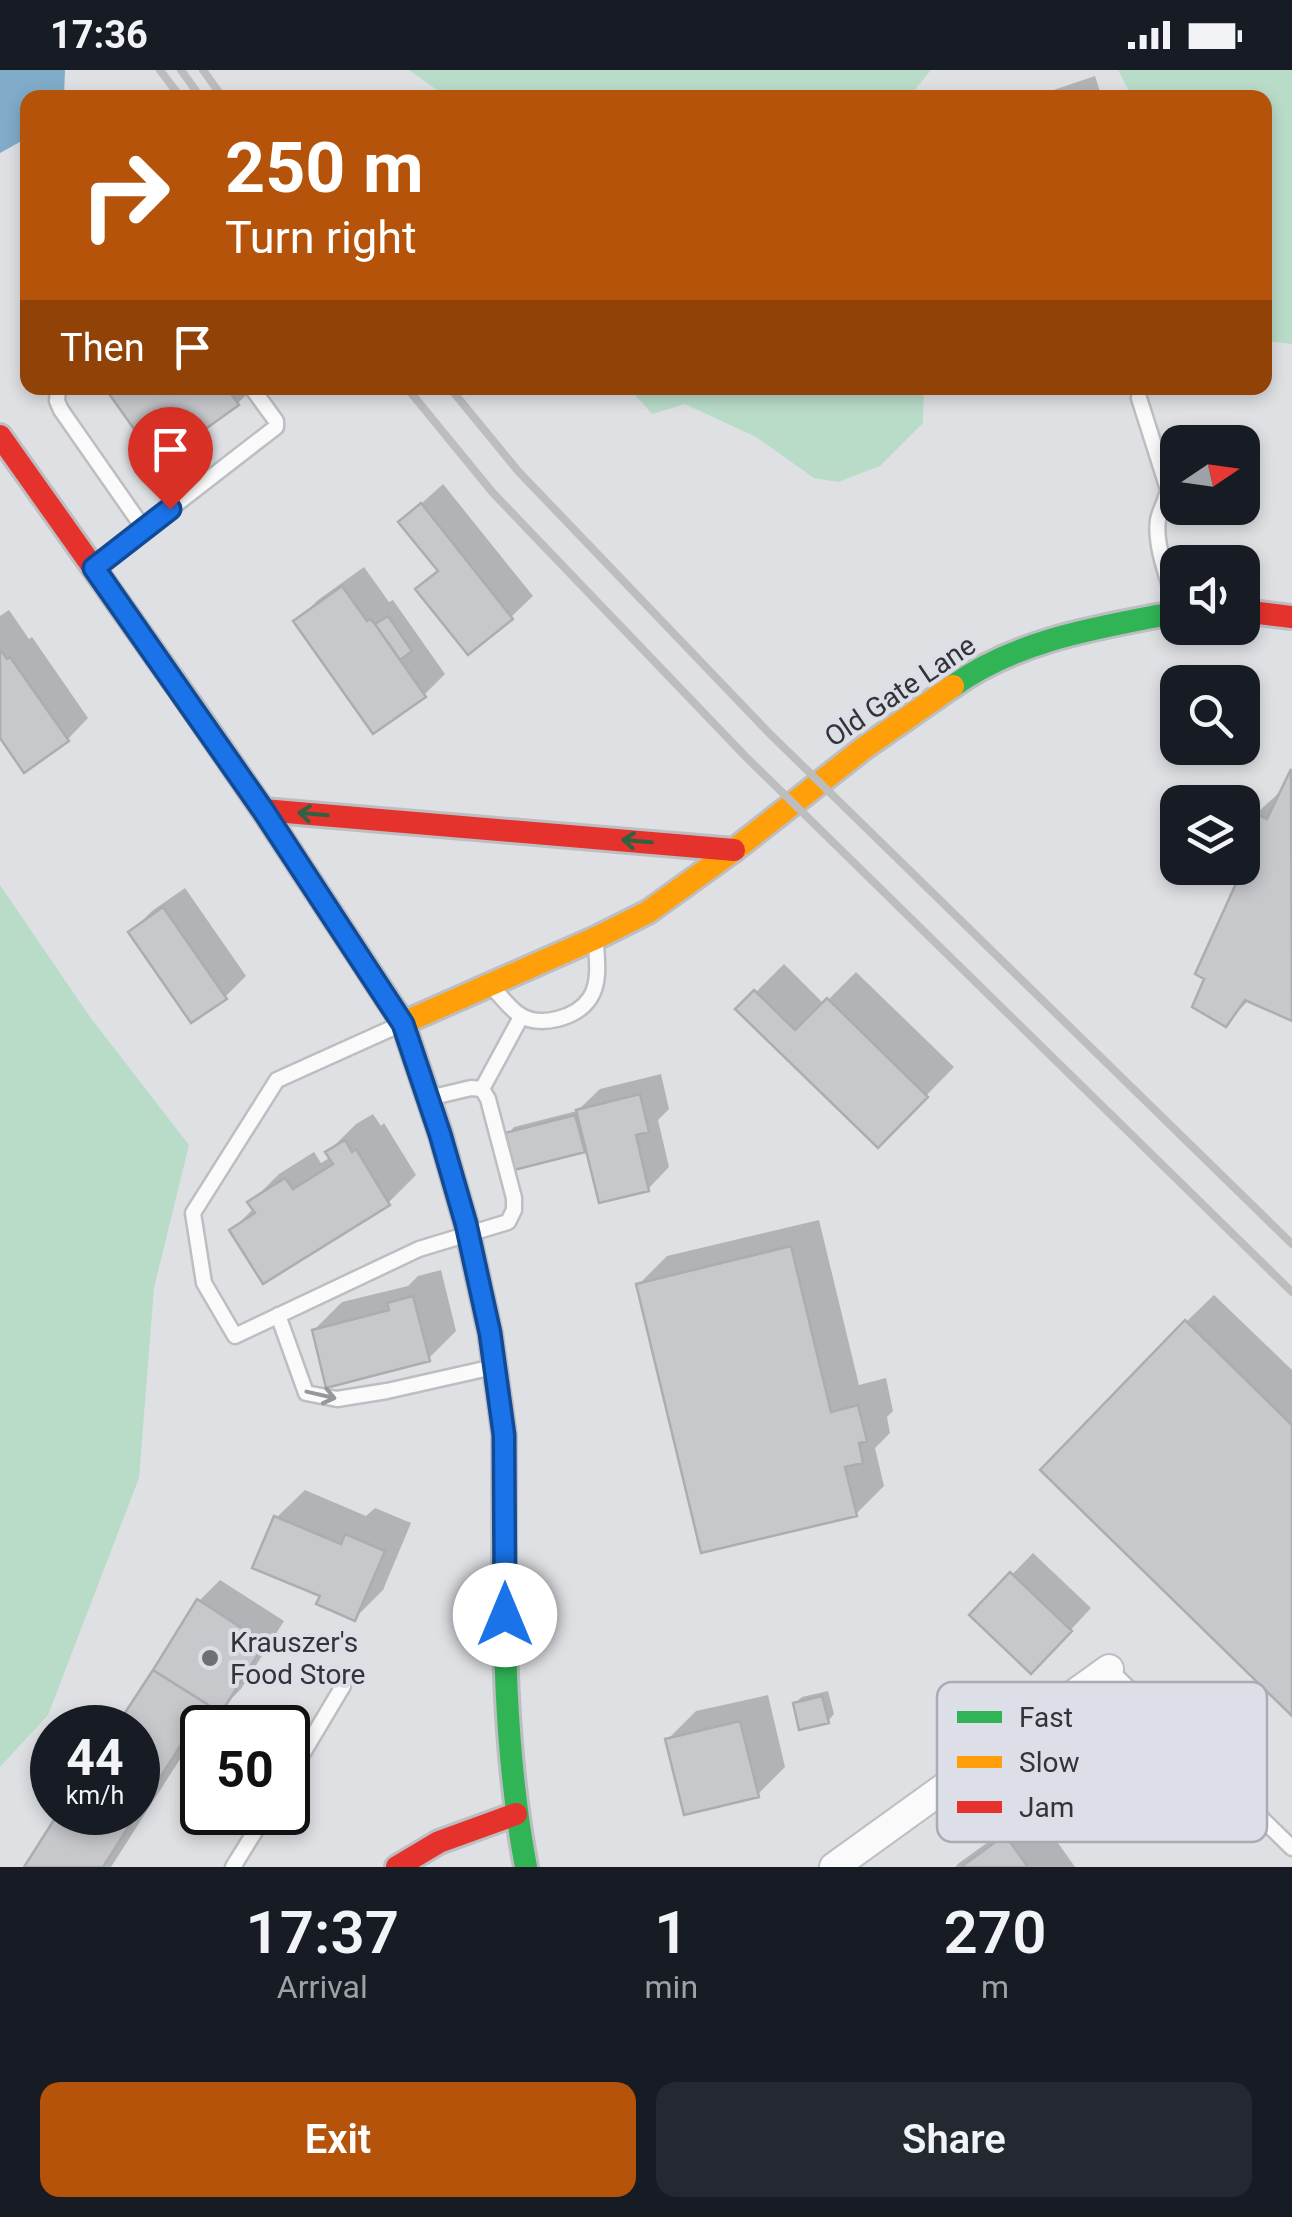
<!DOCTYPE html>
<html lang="en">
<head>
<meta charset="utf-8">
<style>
	body { margin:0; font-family:Roboto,sans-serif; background:#242831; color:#f1f3f6; height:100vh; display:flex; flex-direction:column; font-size:38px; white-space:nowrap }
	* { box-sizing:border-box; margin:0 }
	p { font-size:32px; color:#9ea1a6 }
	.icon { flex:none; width:55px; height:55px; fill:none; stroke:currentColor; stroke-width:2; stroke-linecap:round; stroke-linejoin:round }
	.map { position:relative; height:1797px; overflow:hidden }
	.sheet { display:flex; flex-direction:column; background:#171b24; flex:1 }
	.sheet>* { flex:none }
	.guide { position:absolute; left:20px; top:20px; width:1252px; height:305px; border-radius:20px; box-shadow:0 5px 15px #0003; background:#b45309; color:#fff; overflow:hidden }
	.needle { width:65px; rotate:77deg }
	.buttons { position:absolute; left:1160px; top:355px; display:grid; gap:20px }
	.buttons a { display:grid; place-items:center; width:100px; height:100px; border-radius:20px; background:#171b24; box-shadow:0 5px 15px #0003; font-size:50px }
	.speed { position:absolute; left:30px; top:1635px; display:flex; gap:20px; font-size:50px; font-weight:700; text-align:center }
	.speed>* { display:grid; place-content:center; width:130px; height:130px; border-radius:50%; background:#171b24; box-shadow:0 5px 15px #0003; line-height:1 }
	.speed small { font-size:25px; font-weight:400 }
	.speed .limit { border:5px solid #111; border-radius:15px; background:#fff; color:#111 }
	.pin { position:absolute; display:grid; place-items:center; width:85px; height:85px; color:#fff; margin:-102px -42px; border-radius:50% 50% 50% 0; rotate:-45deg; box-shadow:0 0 10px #0007 }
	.pin .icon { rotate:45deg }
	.me { position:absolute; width:110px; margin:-55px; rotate:0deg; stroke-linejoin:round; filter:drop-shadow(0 0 8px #0008) }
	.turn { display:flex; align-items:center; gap:35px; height:210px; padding:0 40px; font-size:45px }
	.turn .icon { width:130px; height:130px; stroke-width:2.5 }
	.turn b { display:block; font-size:70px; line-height:85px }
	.then { display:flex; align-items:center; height:95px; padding:0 40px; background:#0003; gap:20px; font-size:38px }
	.eta { display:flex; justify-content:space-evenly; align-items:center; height:170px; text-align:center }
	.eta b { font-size:60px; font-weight:600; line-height:70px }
	.action { display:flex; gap:20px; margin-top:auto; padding:20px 40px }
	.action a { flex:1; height:115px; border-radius:20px; background:#b45309; color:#fff; font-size:40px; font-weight:600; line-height:115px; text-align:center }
	.action a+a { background:#242831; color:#f1f3f6 }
	.status { display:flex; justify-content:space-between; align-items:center; height:70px; padding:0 50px; background:#171b24; direction:ltr }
	.status svg { height:28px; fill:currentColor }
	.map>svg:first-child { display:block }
</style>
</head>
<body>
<div class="status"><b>17:36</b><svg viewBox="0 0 49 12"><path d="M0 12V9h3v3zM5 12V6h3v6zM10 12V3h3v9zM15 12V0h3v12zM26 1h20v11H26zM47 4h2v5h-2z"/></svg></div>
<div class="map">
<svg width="1292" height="1797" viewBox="0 0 1292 1797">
	<rect width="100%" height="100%" fill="#dfe0e4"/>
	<path fill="#b9dcc9" d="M409,0h522l-22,27 -461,1z
		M1118,0h174v274l-27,-3v-243l-133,-1z
		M629,318h295l-1,35 -43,43 -42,16 -24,-4 -58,-41 -71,-33 -33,10z
		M0,815l90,132 99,128 -35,143 -15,190 -91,237 -48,52z"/>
	<path fill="#80acc9" d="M0,0h65l-1,27 -36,1 -1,40 -27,15z"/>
	<path fill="#0003" d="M1095,6l7,22h-72z
		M108,318h145l-15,15 -79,56z
		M443,414l90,112 -22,21 -43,34 -49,-62 20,-20 -38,-47z
		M364,497l25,35 4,-2 2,3 50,71 -21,21 -127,-74 21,-21z
		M9,540l20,29 3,-2 56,81 -21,22 -67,-6v-118z
		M1292,702v246l-42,-19 -24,24 30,-209 29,-27z
		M185,818l61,88 -21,21 -94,-65 21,-21z
		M784,894l40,40 32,-32 98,95 -76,78 -139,-136z
		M661,1004l8,35 -11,11 11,47 -21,22 -61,-43 -3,3 -76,-15 6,-7 63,-16 23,-22z
		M373,1044l8,12 3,-3 32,52 -28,28 -156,27 22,-22 -3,-6 28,-28 35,-22 7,11 10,-6 -3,-5 28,-28z
		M819,1150l40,165 27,-7 7,33 -6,6 3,16 -15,15 9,38 -28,28 -217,-230 28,-28z
		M441,1200l15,61 -28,28 -114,-29 28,-28 66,-16 10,-10z
		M1214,1225l78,75v343l-106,-391z
		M305,1420l61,26 9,-8 36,15 -28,67 -28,28 -78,-101z
		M1033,1483l58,55 -39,42 -79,-35z
		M220,1510l64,41 -43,68 -21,21 -6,-4 -103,161h-84l111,-55v-84l61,-127z
		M828,1621l6,23 -6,7 -33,-18 7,-6z
		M768,1625l17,72 -28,28 -89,-56 28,-28z
		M1034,1739l41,58h-120l4,-4z"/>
	<path fill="#c7c8cc" stroke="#acadb1" stroke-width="2.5" d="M105,318h122l12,17 -81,58z
		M421,433l92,116 -45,36 -53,-66 23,-18 -40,-49z
		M342,516l25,35 3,-2 5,5 51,73 -53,37 -80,-113z
		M388,546l24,35 -12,9 -25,-36z
		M0,579l7,10 3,-2 59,84 -45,32 -24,-35z
		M1291,699l1,252 -47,-21 -19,27 -34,-20 12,-28 -9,-5 53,-117 -6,-2v-18l12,-24 13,6z
		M163,837l64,92 -36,24 -63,-91z
		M754,920l41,40 32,-32 101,99 -50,51 -143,-139z
		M640,1024l9,38 -13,3 13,56 -50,12 -23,-93z
		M575,1045l10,37 -71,18 -9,-37z
		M345,1070l7,12 4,-3 34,56 -127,79 -34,-54 26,-17 -8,-11 38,-24 8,11 40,-25 -8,-12z
		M791,1176l40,166 27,-7 9,36 -8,2 4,20 -18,4 12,49 -156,37 -65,-269z
		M413,1226l17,65 -104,27 -14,-58 77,-20 -2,-7z
		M1185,1250l107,105v291l-252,-246z
		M274,1446l67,28 4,-10 40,17 -30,70 -39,-17 4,-8 -68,-28z
		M1010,1502l62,59 -41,43 -62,-59z
		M197,1529l68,44 -44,70 -68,-43z
		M153,1600l54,34 -104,163h-79l35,-55h79v-84h-23z
		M822,1626l7,27 -30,7 -6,-27z
		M740,1651l19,76 -75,18 -19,-76z
		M1005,1765l23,32h-67z"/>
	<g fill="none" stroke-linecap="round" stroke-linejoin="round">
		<defs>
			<path id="lane" d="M58,318l-1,13 4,9 83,119
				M1139,328l29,91c-1,11 -8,20 -10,31 -4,26 12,64 19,89
				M95,497l181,-140v-6l-24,-33
				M492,917c9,9 18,22 28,28 20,13 57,3 70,-17 10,-15 7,-37 6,-54
				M399,955l-122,55 -84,133 11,70 31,53 184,-87 89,-27 6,-12v-12l-26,-99 -6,-10 -11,-1 -42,10
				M482,1019l39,-72
				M278,1245l28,78 31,6 50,-8 102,-23
				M1109,1599l183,179
				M288,1708l55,-92
				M233,1797l34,-55"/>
			<path id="street" d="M834,1797l275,-198"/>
			<path id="fast" d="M953,616c66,-47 147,-59 225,-74
				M500,1335l4,30c1,144 -5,290 22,432"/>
			<path id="slow" d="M190,634l73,106 140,213 37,110 26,91 24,109 10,72
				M403,953l193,-85 52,-26 86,-62 130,-102 89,-62"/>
			<path id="jam" d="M0,366l190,268
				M1242,541l50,6
				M263,740l471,40
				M397,1797l42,-25 77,-28"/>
		</defs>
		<use href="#lane" stroke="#bdbec1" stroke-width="19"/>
		<use href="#street" stroke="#bdbec1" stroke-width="32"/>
		<use href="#fast" stroke="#bdbec1" stroke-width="28"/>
		<use href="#slow" stroke="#bdbec1" stroke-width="28"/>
		<use href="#jam" stroke="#bdbec1" stroke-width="28"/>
		<use href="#lane" stroke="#fafafb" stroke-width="14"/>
		<use href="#street" stroke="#fafafb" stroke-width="28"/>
		<use href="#fast" stroke="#30b455" stroke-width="22"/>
		<use href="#slow" stroke="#ff9f0a" stroke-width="22"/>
		<use href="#jam" stroke="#e5322d" stroke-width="22"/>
		<path stroke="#bdbdbe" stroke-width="8" d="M160,0l21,28
			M181,0l20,28
			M203,0l20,28
			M407,318l86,105 253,264 546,535
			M450,318l68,83 251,262 523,511"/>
	</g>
	<defs><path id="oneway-shaft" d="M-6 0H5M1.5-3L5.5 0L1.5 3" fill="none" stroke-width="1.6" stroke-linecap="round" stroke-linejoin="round" transform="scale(2.5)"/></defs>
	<g stroke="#326142">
		<use href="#oneway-shaft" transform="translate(313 744) rotate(-175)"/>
		<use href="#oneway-shaft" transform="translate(637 771) rotate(-175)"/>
	</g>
	<use stroke="#969799" href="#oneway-shaft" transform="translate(321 1325) rotate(13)"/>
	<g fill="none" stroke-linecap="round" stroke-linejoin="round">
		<defs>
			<path id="route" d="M170,439l-76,59 169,242 140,214 37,110 26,90 24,109 14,102 1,180"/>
		</defs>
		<use href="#route" stroke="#114b97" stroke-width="25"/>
		<use href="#route" stroke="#1a73e8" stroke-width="18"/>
	</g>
	<circle fill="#6f7074" stroke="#dcdfe7" stroke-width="4" cx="210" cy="1588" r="10"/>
	<g text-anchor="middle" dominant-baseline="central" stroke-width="8" stroke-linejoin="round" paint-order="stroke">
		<g font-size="28" fill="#333437" stroke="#dcdfe7">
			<text transform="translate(900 621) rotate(-34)">Old Gate Lane</text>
		</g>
		<g font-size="28" fill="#333437" stroke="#dcdfe7" text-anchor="start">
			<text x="230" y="1572">Krauszer's<tspan x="230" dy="32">Food Store</tspan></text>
		</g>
	</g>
	<rect x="937" y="1612" width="330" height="160" rx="15" fill="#dcdfe7" stroke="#a9acb2" stroke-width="2.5"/>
	<rect x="957" y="1641" width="45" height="12" fill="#30b455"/>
	<rect x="957" y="1686" width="45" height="12" fill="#ff9f0a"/>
	<rect x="957" y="1731" width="45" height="12" fill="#e5322d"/>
	<g font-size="28" fill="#333437">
		<text x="1019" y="1657">Fast</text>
		<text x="1019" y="1702">Slow</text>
		<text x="1019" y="1747">Jam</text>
	</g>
</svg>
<div class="buttons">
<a><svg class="needle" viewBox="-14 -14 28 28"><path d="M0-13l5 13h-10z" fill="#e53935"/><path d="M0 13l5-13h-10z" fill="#9ea1a6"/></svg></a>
<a><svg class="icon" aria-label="sound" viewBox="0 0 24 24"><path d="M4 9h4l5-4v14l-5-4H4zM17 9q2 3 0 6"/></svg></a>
<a><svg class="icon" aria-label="search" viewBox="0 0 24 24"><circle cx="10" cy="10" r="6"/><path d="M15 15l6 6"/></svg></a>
<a><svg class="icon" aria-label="layers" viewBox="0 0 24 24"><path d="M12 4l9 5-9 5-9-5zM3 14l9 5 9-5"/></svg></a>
</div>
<div class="speed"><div>44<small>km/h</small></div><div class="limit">50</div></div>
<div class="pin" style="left:170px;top:439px;background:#d93025"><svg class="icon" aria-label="arrive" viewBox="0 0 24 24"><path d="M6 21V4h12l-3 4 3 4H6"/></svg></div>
<svg class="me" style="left:505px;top:1545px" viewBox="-20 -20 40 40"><circle r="19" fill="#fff"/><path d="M0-13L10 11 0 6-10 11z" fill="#1a73e8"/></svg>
<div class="guide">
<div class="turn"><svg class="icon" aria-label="right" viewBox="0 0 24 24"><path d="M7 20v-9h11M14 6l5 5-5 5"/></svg><div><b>250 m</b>Turn right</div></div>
<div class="then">Then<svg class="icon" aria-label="arrive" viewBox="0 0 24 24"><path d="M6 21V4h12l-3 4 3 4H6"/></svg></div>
</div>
</div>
<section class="sheet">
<div class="eta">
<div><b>17:37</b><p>Arrival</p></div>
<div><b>1</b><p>min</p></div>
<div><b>270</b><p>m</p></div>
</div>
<div class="action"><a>Exit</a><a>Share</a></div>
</section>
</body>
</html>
